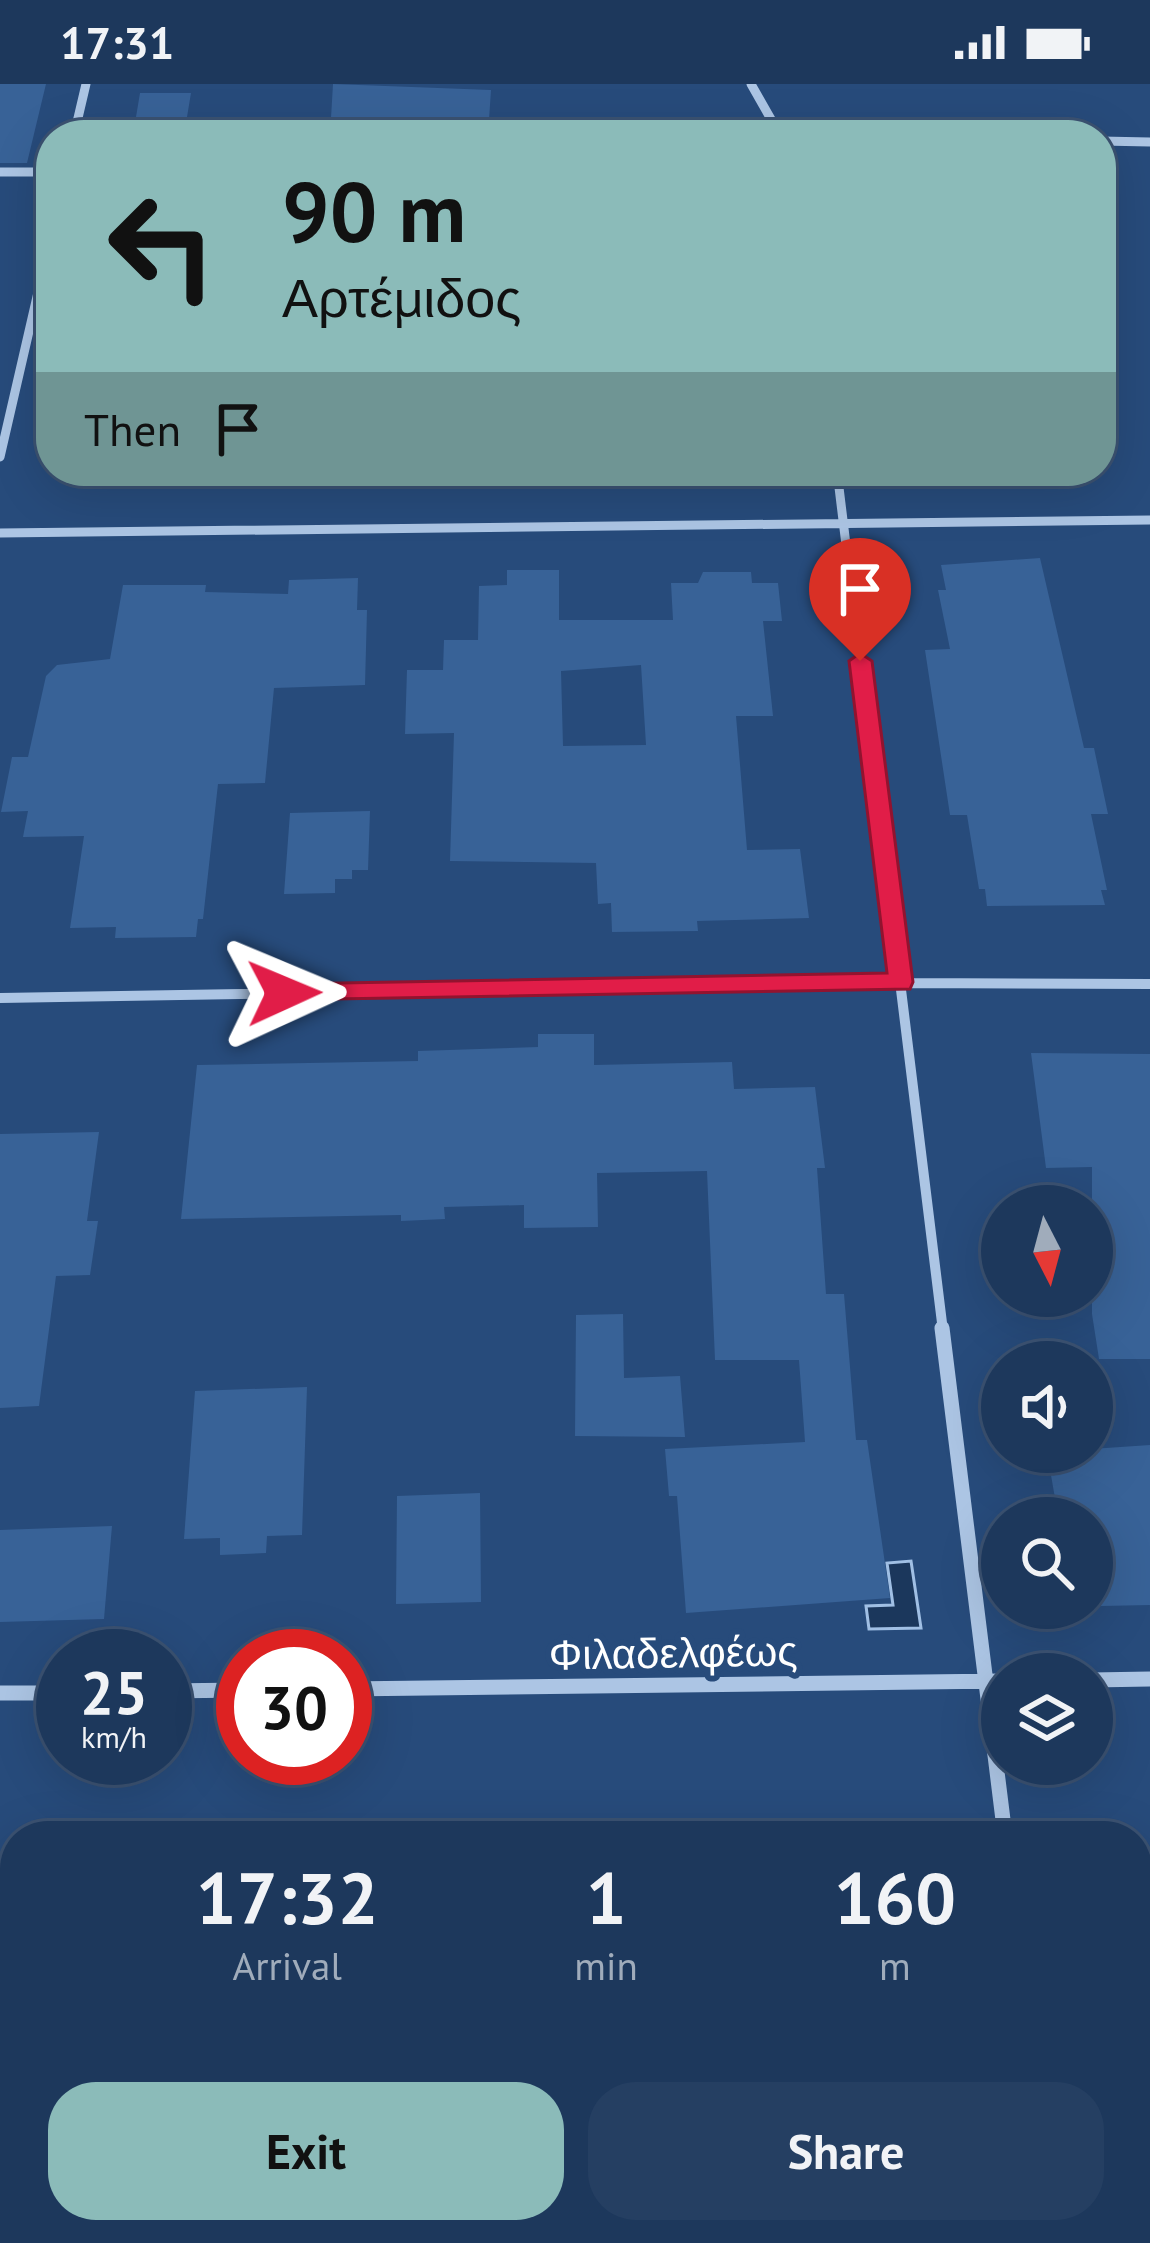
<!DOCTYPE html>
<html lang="en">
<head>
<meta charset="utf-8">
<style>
	body { margin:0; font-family:"PT Sans",sans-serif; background:#253f62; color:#f1f3f6; height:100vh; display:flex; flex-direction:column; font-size:45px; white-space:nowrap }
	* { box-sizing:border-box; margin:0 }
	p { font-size:39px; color:#a0acbb }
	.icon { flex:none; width:66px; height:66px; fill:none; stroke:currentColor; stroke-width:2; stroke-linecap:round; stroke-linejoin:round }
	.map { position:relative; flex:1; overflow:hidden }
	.drawer { position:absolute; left:0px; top:1737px; width:1152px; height:423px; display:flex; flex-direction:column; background:#1d385c; border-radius:48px 48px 0 0; box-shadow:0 12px 48px #0002,0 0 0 3px #3b5272 }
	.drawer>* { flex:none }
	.hud { position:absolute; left:36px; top:36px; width:1080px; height:366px; border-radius:48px; box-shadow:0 12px 48px #0002,0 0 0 3px #3b5272; background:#8bbbb9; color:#111; overflow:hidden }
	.needle { width:78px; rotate:174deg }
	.controls { position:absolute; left:981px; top:1101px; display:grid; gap:24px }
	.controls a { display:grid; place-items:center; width:132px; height:132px; border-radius:50%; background:#1d385c; box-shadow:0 12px 48px #0002,0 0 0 3px #3b5272; font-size:60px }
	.speed { position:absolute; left:36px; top:1545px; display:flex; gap:24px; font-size:60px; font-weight:700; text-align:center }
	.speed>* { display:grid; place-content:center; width:156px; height:156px; border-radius:50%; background:#1d385c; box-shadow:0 12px 48px #0002,0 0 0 3px #3b5272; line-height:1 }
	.speed small { font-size:30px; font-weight:400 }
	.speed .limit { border:18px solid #d22; background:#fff; color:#111 }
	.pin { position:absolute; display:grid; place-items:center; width:102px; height:102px; color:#fff; margin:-123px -51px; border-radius:50% 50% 50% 0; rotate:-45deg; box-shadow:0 0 12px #0007 }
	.pin .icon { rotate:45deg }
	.me { position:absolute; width:132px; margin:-66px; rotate:89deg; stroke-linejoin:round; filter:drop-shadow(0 0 9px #0008) }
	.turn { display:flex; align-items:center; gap:42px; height:252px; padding:0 48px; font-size:54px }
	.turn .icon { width:156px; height:156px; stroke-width:2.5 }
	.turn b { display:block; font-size:84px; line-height:102px }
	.then { display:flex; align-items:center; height:114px; padding:0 48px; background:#0003; gap:24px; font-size:45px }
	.eta { display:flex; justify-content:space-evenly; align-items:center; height:204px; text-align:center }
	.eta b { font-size:72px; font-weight:600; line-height:84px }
	.cta { display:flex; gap:24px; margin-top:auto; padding:24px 48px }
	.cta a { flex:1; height:138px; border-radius:48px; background:#8bbbb9; color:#111; font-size:48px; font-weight:600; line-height:138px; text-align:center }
	.cta a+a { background:#253f62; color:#f1f3f6 }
	.status { display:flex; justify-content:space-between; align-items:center; height:84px; padding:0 60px; background:#1d385c; direction:ltr }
	.status svg { height:33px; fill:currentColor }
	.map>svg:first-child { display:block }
</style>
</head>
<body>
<div class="status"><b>17:31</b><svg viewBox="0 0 49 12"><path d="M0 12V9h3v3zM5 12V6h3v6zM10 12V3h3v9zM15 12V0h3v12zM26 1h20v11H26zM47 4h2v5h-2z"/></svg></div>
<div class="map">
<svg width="1150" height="2159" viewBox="0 0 1150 2159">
	<rect width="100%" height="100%" fill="#274b7b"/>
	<path fill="#1b375c" stroke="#a0bfe4" stroke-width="3" d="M911,1477l10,67 -52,1 -3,-23 27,-1 -6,-42z"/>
	<path fill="#386297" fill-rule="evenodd" d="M0,0h46l-19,79h-27z
		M333,0l158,6 -3,45h-158z
		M140,9h51l-7,42h-51z
		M1040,474l44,190h10l14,66h-17l16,76h-6l4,15 -118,1 -2,-17h-6l-12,-74h-17l-25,-165 25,-1 -12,-59h8l-5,-25z
		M507,486h52v50h114l-2,-37h27l5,-11h48l1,11h26l4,38h-19l10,95h-37l11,134 53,-1 9,69 -112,3 1,10 -86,1 -1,-29 -13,1 -2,-41 -146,-2 4,-128 -49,1 2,-64h36l1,-30h34l1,-54 28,-1zM641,581l5,80 -83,1 -2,-75z
		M358,494l-1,32h10l-2,75 -91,3 -9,95 -47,1 -15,135h-5l-2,18 -81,1 1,-11 -46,1 14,-92 -61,1 5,-26 -27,1 11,-55h16l18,-81 11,-11 53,-6 13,-74h83l-1,7 83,2 1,-14z
		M370,727l-2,59h-16v9h-17v14l-51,1 6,-81z
		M538,950h56v31l138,-3 2,27 81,-2 10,81h-8l9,126h18l12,146h11l23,158 -204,15 -9,-117h-8l-4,-47 140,-7 -6,-82h-84l-8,-189 -110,2 1,54 -74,1v-23l-80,2 1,12 -44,2v-6l-220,4 16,-154 221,-4v-10l120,-4z
		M1031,969l119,1v305h-51l-7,-45v-147l-46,1z
		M99,1048l-12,89h11l-8,54 -34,1 -17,130 -39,2v-274z
		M623,1230l1,64 56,-2 5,61 -110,-1 1,-121z
		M307,1303l-5,148 -35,1 -1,17 -46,2v-17l-36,1 11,-148z
		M1150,1361v160l-49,1 -9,-49v-39h-7l-3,-14h-26l-9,-52z
		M480,1409l1,109 -85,2 1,-108z
		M112,1442l-8,93 -104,3v-92z"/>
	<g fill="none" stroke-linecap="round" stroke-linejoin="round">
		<path stroke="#acc5e4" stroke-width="9" d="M751,0l29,51
			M74,51l12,-51
			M1101,57l49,1
			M0,88h51
			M0,373l51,-221
			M837,387l19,156
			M0,449l1150,-13"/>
		<path stroke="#acc5e4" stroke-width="10" d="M856,540l87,707
			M0,914l901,-15 249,1"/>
		<path stroke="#acc5e4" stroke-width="15" d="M942,1244l63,508
			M1092,1596l58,-1
			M345,1605l657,-8
			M165,1607l78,-1
			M0,1609h63
			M1057,2145l2,14"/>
	</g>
	<path fill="#e11d48" stroke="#92132f" stroke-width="3" d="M860,569l12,8 41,321 -3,7 -635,11 -3,-7 3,-7 9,-2 603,-11 -38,-312z"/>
	<g text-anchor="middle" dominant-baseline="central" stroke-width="12" stroke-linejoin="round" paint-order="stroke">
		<g font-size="42" fill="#fff" stroke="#274b7b">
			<text transform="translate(673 1568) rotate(-1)">Φιλαδελφέως</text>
		</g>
	</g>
</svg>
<div class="controls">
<a><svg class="needle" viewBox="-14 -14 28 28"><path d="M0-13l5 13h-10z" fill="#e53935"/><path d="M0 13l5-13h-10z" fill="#a0acbb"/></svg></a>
<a><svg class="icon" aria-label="sound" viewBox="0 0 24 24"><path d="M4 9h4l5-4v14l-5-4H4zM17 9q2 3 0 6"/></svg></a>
<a><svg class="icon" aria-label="search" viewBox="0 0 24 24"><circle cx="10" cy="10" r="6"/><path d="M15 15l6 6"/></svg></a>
<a><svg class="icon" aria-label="layers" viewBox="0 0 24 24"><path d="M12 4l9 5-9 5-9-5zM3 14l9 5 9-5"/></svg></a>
</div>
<div class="speed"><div>25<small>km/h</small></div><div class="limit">30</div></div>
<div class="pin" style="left:860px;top:577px;background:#d93025"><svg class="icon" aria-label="arrive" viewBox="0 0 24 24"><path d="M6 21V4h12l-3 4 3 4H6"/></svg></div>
<svg class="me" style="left:284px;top:909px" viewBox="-20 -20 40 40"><path d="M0-17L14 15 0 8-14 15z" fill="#e11d48" stroke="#fff" stroke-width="4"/></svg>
<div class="hud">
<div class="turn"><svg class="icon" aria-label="left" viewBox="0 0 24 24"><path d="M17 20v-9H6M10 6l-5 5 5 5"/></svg><div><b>90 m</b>Αρτέμιδος</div></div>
<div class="then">Then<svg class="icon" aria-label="arrive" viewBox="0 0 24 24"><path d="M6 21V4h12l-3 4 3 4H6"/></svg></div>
</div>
<section class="drawer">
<div class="eta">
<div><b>17:32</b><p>Arrival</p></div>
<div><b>1</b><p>min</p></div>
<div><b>160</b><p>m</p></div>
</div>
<div class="cta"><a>Exit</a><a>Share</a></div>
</section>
</div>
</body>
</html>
